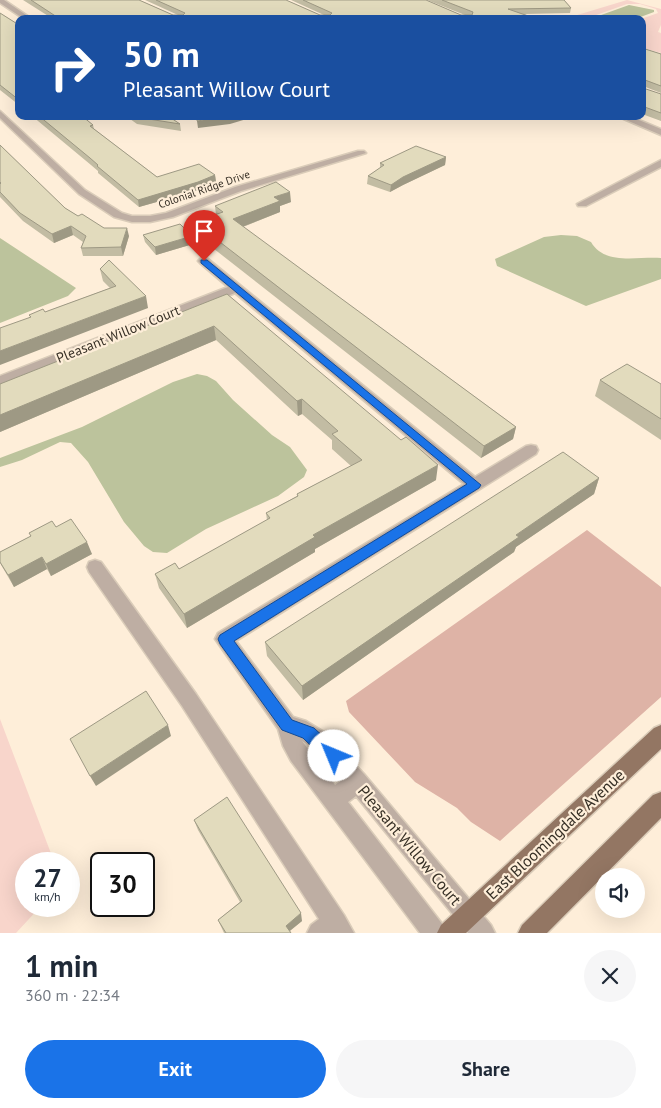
<!DOCTYPE html>
<html lang="en">
<head>
<meta charset="utf-8">
<style>
	body { margin:0; font-family:"PT Sans",sans-serif; background:#f6f6f7; color:#1f2937; height:100vh; display:flex; flex-direction:column; font-size:19px; white-space:nowrap }
	* { box-sizing:border-box; margin:0 }
	p { font-size:16px; color:#747a83 }
	.icon { flex:none; width:28px; height:28px; fill:none; stroke:currentColor; stroke-width:2; stroke-linecap:round; stroke-linejoin:round }
	.map { position:relative; height:933px; overflow:hidden }
	.details { display:flex; flex-direction:column; background:#fff; flex:1 }
	.details>* { flex:none }
	.top-card { position:absolute; left:15px; top:15px; width:631px; height:105px; border-radius:10px; box-shadow:0 5px 20px #0002; background:#1a4fa0; color:#fff; overflow:hidden }
	.tools { position:absolute; left:595px; top:868px; display:grid; gap:10px }
	.tools a { display:grid; place-items:center; width:50px; height:50px; border-radius:50%; background:#fff; box-shadow:0 5px 20px #0002; font-size:25px }
	.speed { position:absolute; left:15px; top:852px; display:flex; gap:10px; font-size:25px; font-weight:700; text-align:center }
	.speed>* { display:grid; place-content:center; width:65px; height:65px; border-radius:50%; background:#fff; box-shadow:0 5px 20px #0002; line-height:1 }
	.speed small { font-size:12px; font-weight:400 }
	.speed .limit { border:2px solid #111; border-radius:8px; background:#fff; color:#111 }
	.pin { position:absolute; display:grid; place-items:center; width:42px; height:42px; color:#fff; margin:-51px -21px; border-radius:50% 50% 50% 0; rotate:-45deg; box-shadow:0 0 5px #0007 }
	.pin .icon { rotate:45deg }
	.me { position:absolute; width:55px; margin:-28px; rotate:315deg; stroke-linejoin:round; filter:drop-shadow(0 0 4px #0008) }
	.turn { display:flex; align-items:center; gap:18px; height:105px; padding:0 25px; font-size:22px }
	.turn .icon { width:65px; height:65px; stroke-width:2.5 }
	.turn b { display:block; font-size:35px; line-height:42px }
	.round { display:grid; place-items:center; flex:none; width:52px; height:52px; border-radius:26px; background:#f6f6f7 }
	.headline { display:flex; align-items:center; justify-content:space-between; height:85px; padding:0 25px }
	h1 { font-size:30px; font-weight:600; line-height:38px }
	.primary-button { display:flex; gap:10px; margin-top:auto; padding:10px 25px }
	.primary-button a { flex:1; height:58px; border-radius:30px; background:#1a73e8; color:#fff; font-size:20px; font-weight:600; line-height:58px; text-align:center }
	.primary-button a+a { background:#f6f6f7; color:#1f2937 }
	.map>svg:first-child { display:block }
</style>
</head>
<body>
<div class="map">
<svg width="661" height="933" viewBox="0 0 661 933">
	<rect width="100%" height="100%" fill="#feeed9"/>
	<path fill="#f8d5cb" d="M627,0l34,9v16l-3,7 3,1v20l-18,-5 -1,-29h-1l17,-6 -2,-4 -16,-5h-13l-42,15h-21z
		M0,719l55,145h-29v42h15l-25,27h-16z"/>
	<path fill="#deb3a6" d="M587,530l74,57v110l-161,144 -29,-19 -14,-14 -42,-26 -66,-70 -3,-11z"/>
	<path fill="#bcc39c" d="M629,5l25,5v2l-19,7h-45z
		M561,235l16,1 14,6c14,24 47,14 70,16v21l-75,27 -89,-40 -2,-7 49,-22z
		M0,238l76,50 -8,8 -68,27z
		M197,374l10,2 9,5 17,19 39,35 18,12 17,23 -3,7 -26,19 -72,33 -39,24 -14,-1 -9,-6 -20,-24 -36,-60 -17,-19 -11,-1 -38,18 -22,7v-9l82,-31 91,-45z"/>
	<g fill="none" stroke-linecap="round" stroke-linejoin="round">
		<defs>
			<path id="minor" d="M0,0h4l28,19h-8l-24,-16z
				M0,111l85,79 37,23 10,3h18l16,-3 69,-26 123,-36h6l2,2 -125,38 -68,26 -23,5h-18l-18,-5 -35,-23 -79,-76z
				M617,116h12l32,13v6z
				M661,160v7l-75,39h-8l-1,-2z
				M204,258l4,1 267,218 51,-31 5,-1 5,1 2,4 -2,4 -300,187 57,76 13,4 18,11 40,42 127,151 4,8h-27l-112,-137 -8,6 95,123 4,8h-27l-129,-172 -8,-15 -5,-17 -63,-90 3,-6 246,-149 -229,-191 -235,92v-9l228,-89 -28,-24 -2,-2 2,-2zM302,741l8,5 32,34 -7,5z
				M95,560l6,2 95,132 148,221 10,18h-47l4,-8 8,-6 -137,-213 -93,-134 -2,-5 2,-5z"/>
			<path id="major" d="M661,725v24l-195,184h-29l4,-8 213,-197z
				M661,792v26l-114,115h-29l4,-8 131,-130z"/>
		</defs>
		<use href="#minor" stroke="#daccb9" stroke-width="3"/>
		<use href="#major" stroke="#daccb9" stroke-width="3"/>
		<use href="#minor" fill="#beaea3" fill-rule="evenodd"/>
		<use href="#major" fill="#937663" fill-rule="evenodd"/>
	</g>
	<path fill="#c2bca3" d="M23,0h116l34,15h5l-33,-15h141l34,15h4l-33,-15h135l35,15h4l-38,-15h138h-1l7,8 -1,5 -46,1 13,5h-484z
		M0,13l19,12v80l-19,-15z
		M642,48l19,6v39l-18,-7v2l18,6v27l-19,-7z
		M32,116h50l11,9 1,4 63,48 58,-2 1,7 -17,8 -60,17 -41,-34v-2l-7,-6z
		M126,116h42l12,8 1,7 -44,-7z
		M0,145l65,63 13,8 26,12 25,8 -6,20h-40l-2,-8 2,-6 -10,-7 -19,8 -31,-22 -23,-24z
		M446,157l-1,8 -42,20 -13,7 -23,-8 1,-8 12,-8v-5z
		M291,202l-11,4v6l-37,15 273,200 -3,12 -32,19 -286,-224 -1,-12 22,-7 -1,-9z
		M143,235l50,9 -37,11 -11,-13z
		M100,269l48,39 -118,9 -1,-2 16,-3 65,-24 -7,-7z
		M227,294l209,186 -121,69v3l-128,76 -28,-40 -4,-14 24,-5 88,-49 -1,-7 31,-17v-2l54,-28 -19,-17v-9l-30,-26 -4,2 -82,-76 -216,92v-48z
		M600,380l61,4v56l-66,-44z
		M599,478l-5,16 -78,53 -2,5 -211,148 -36,-44 -2,-14z
		M56,527l36,27 -41,22 -4,-7 -33,18 -14,-24v-11l31,-16 -2,-3z
		M194,820l108,101 -12,10 1,2h-67l-6,-13 22,-18 -42,-72z"/>
	<path fill="#9e9984" d="M230,116h20v2l-20,6 -32,4 -1,-7z
		M446,157l-1,8 -42,20 -13,7 1,-7 12,-8z
		M215,175l1,7 -17,8 -60,17 -1,-7z
		M290,192l1,10 -11,4v6l-46,18 -1,-11 41,-22z
		M71,226l2,9 -19,8 -2,-9z
		M127,228l2,8 -6,20 -2,-9z
		M192,236l1,8 -37,11 -1,-8z
		M146,296l2,12 -148,57v-14z
		M214,326l2,14 -216,92v-17z
		M302,399v15l-4,2 -1,-15z
		M516,427l-3,12 -32,19 3,-12z
		M438,465l-2,15 -121,69v3l-128,76 -3,-14 129,-79z
		M599,478l-5,16 -78,53 -2,5 -211,148 -1,-14 214,-151z
		M87,542l5,12 -41,22 -5,-12z
		M42,557l5,12 -33,18 -6,-12z
		M168,725l3,11 -75,50 -6,-10z
		M301,913l1,8 -15,12 -1,-7z"/>
	<path fill="#e2dbbd" stroke="#9e9984" d="M31,0h108l34,15h10l2,-2 -29,-13h130l34,15h10l2,-2 -29,-13h123l35,15h11l1,-3 -31,-12h122l7,8 -63,1 29,10h-477z
		M0,13l19,12v75l-19,-15z
		M642,48l19,6v32l-16,-6 -3,1z
		M642,84l1,4 18,6v19l-19,-7z
		M39,116h43l11,9 -3,1 67,51 42,-13 16,11 -17,7 -60,18 -41,-34 1,-1 -8,-7z
		M135,116h33l12,8 -44,-7z
		M198,116h32l-33,5z
		M0,145l65,63 13,8 4,-2 22,14h23l-6,19 -40,1 5,-12 -15,-10 -19,8 -32,-21 -20,-21v-8l1,-1 -1,-1z
		M416,146l30,11 -43,20 -12,8 -23,-9 16,-11 -4,-2z
		M276,182l14,10 -16,5 6,4 -47,18 283,208 -32,19 -290,-224 29,-10 -8,-6z
		M180,224l12,12 -37,11 -12,-12z
		M109,260l37,36 -146,55v-23l31,-11 -2,-2 14,-6 2,3 71,-26 -16,-17z
		M227,294l174,146 5,-3 32,28 -125,70 2,2 -131,77 -29,-40 20,-11 4,6 91,-51 -4,-5 32,-17 -1,-2 65,-34 -30,-26 6,-3 -36,-32 -5,2 -83,-75 -214,89v-31z
		M627,364l34,20v35l-61,-39z
		M563,452l36,26 -83,57 3,2 -217,149 -37,-44z
		M71,519l16,23 -41,22 -4,-7 -34,18 -8,-13v-10l31,-16 -2,-3 23,-12 4,6z
		M146,691l22,34 -78,51 -20,-37z
		M227,797l74,116 -15,13 5,7h-65l-8,-13 24,-19 -48,-81z"/>
	<path fill="#1a73e8" stroke="#114b97" d="M201,260h6l274,225 -2,3 -245,153 58,79 22,8 25,23 2,5 -2,6 -5,2 -6,-2 -25,-24 -21,-8 -62,-86 -2,-5 2,-4 247,-151 -266,-221z"/>
	<g text-anchor="middle" dominant-baseline="central" stroke-width="4.5" stroke-linejoin="round" paint-order="stroke">
		<g font-size="11" fill="#362f25" stroke="#feeed9">
			<text transform="translate(204 189) rotate(-19)">Colonial Ridge Drive</text>
		</g>
		<g font-size="14" fill="#362f25" stroke="#feeed9">
			<text transform="translate(118 334) rotate(-22)">Pleasant Willow Court</text>
		</g>
		<g font-size="16" fill="#362f25" stroke="#feeed9">
			<text transform="translate(555 834) rotate(-43)">East Bloomingdale Avenue</text>
			<text transform="translate(410 845) rotate(50)">Pleasant Willow Court</text>
		</g>
	</g>
</svg>
<div class="tools">
<a><svg class="icon" aria-label="sound" viewBox="0 0 24 24"><path d="M4 9h4l5-4v14l-5-4H4zM17 9q2 3 0 6"/></svg></a>
</div>
<div class="speed"><div>27<small>km/h</small></div><div class="limit">30</div></div>
<div class="pin" style="left:204px;top:261px;background:#d93025"><svg class="icon" aria-label="arrive" viewBox="0 0 24 24"><path d="M6 21V4h12l-3 4 3 4H6"/></svg></div>
<svg class="me" style="left:334px;top:756px" viewBox="-20 -20 40 40"><circle r="19" fill="#fff"/><path d="M0-13L10 11 0 6-10 11z" fill="#1a73e8"/></svg>
<div class="top-card">
<div class="turn"><svg class="icon" aria-label="right" viewBox="0 0 24 24"><path d="M7 20v-9h11M14 6l5 5-5 5"/></svg><div><b>50 m</b>Pleasant Willow Court</div></div>
</div>
</div>
<section class="details">
<div class="headline"><div><h1>1 min</h1><p>360 m · 22:34</p></div><a class="round"><svg class="icon" aria-label="close" viewBox="0 0 24 24"><path d="M6 6l12 12M18 6L6 18"/></svg></a></div>
<div class="primary-button"><a>Exit</a><a>Share</a></div>
</section>
</body>
</html>
